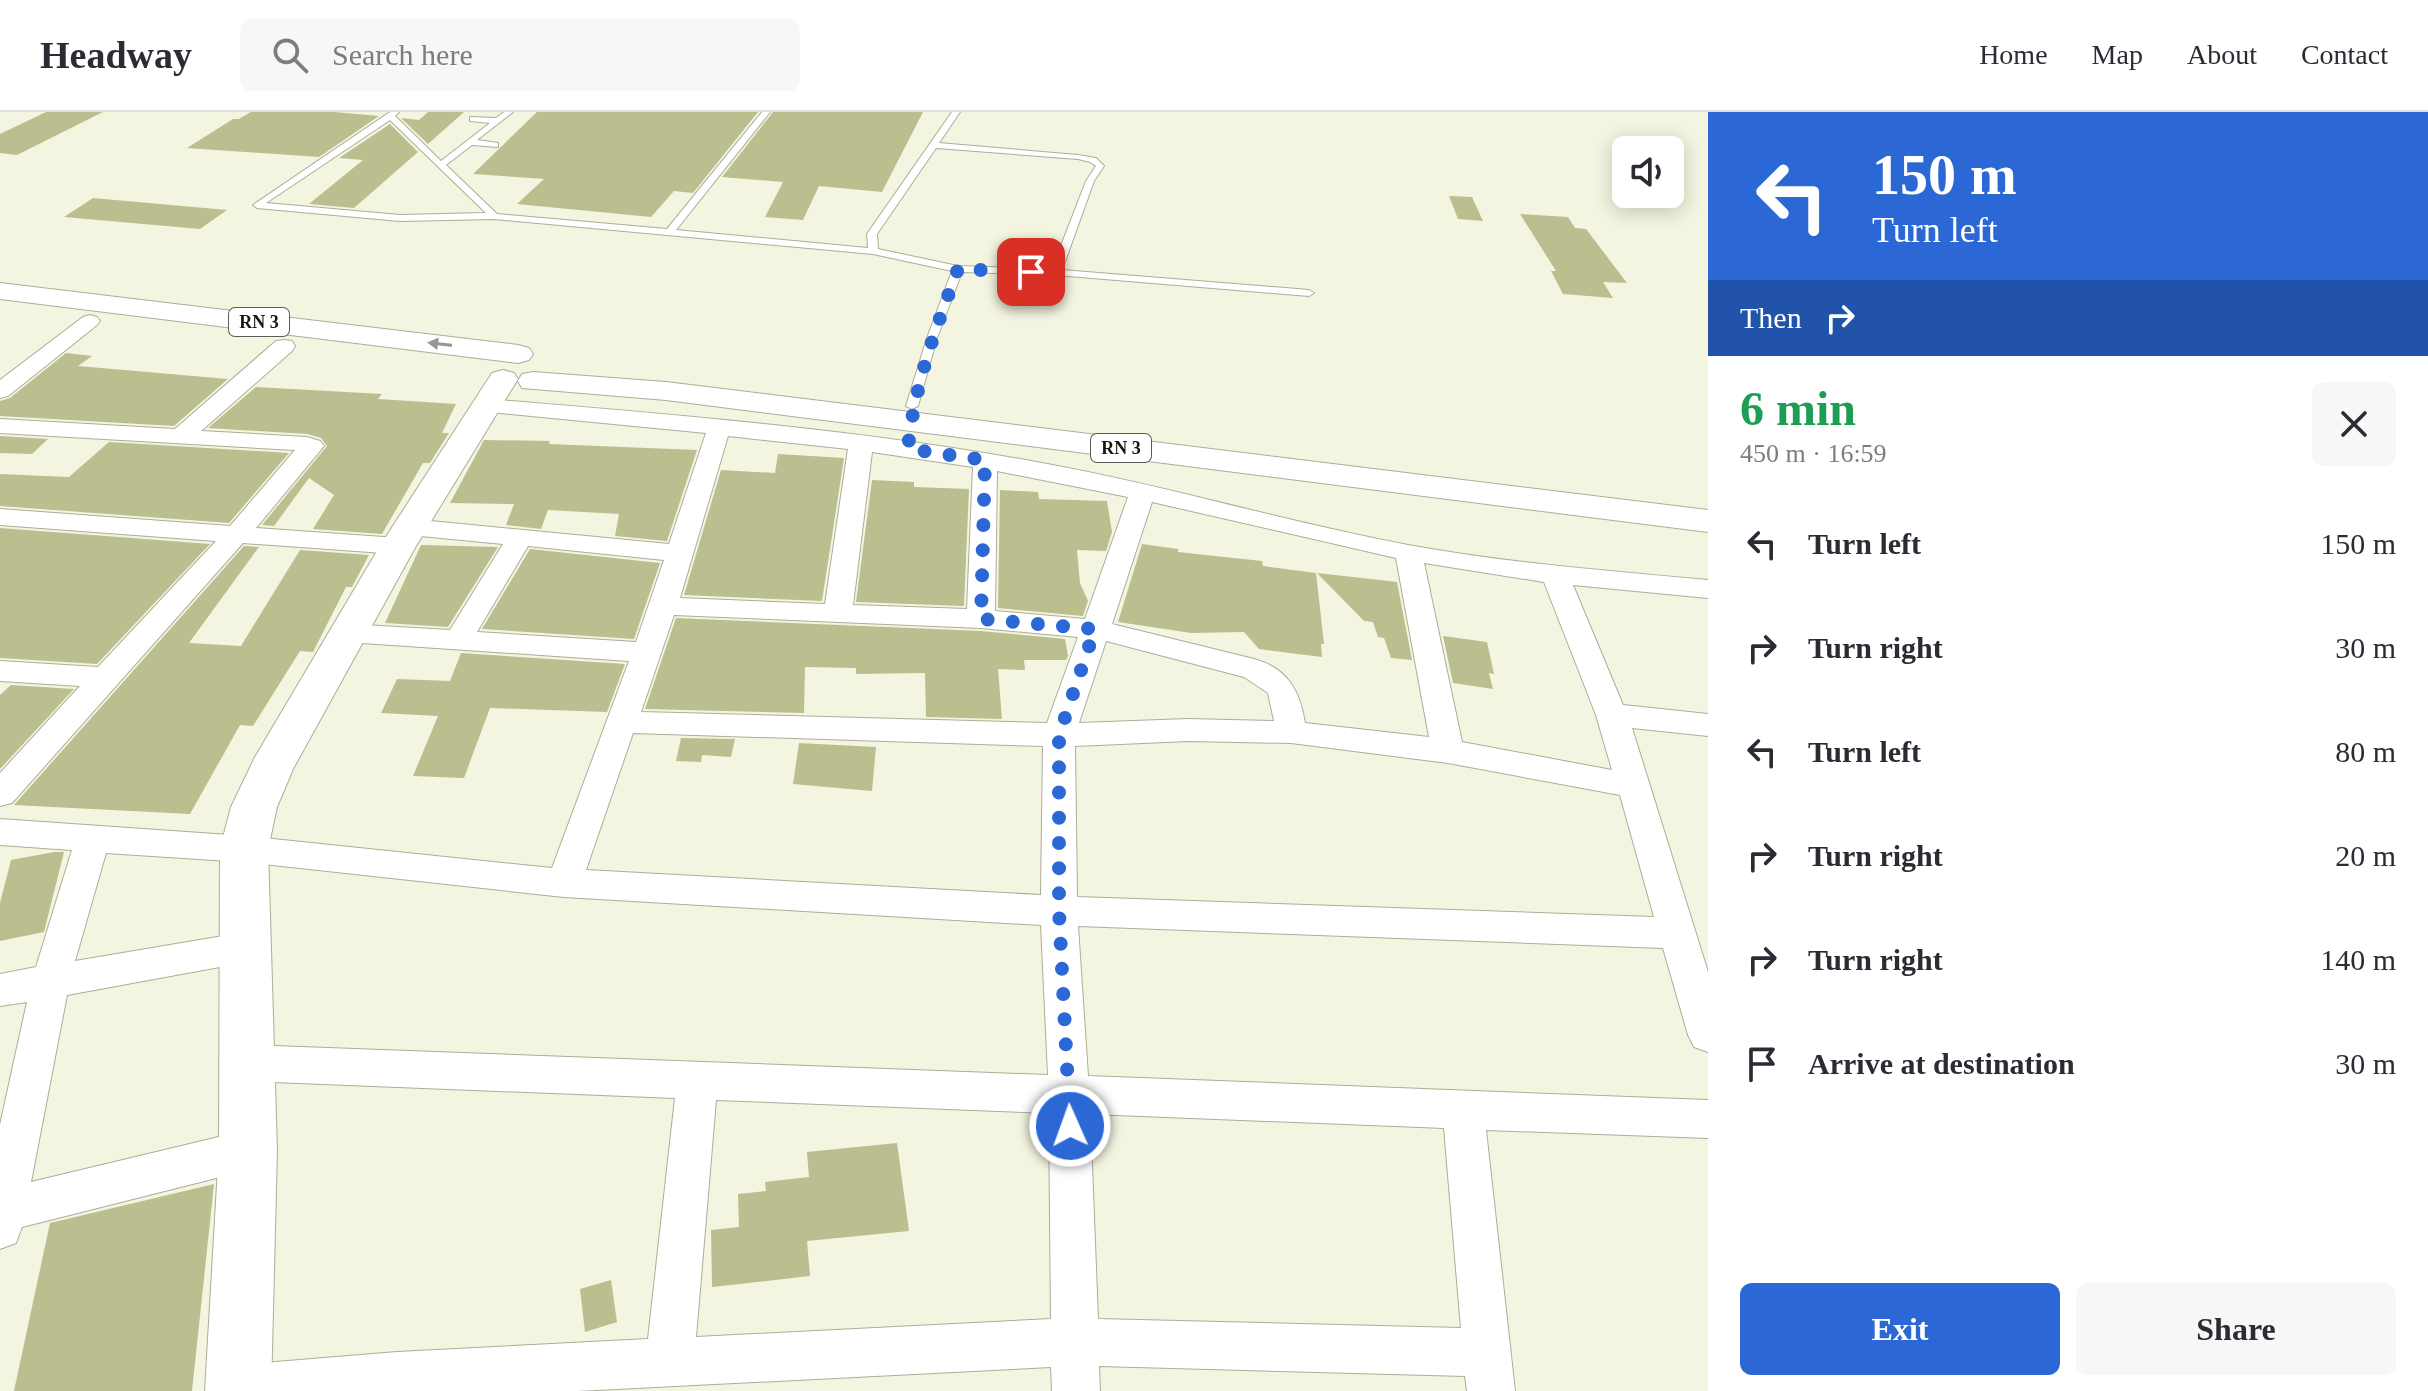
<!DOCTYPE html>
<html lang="en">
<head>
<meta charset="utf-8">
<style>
	body { margin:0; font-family:Georgia,serif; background:#f7f7f7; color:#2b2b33; height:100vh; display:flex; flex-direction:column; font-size:30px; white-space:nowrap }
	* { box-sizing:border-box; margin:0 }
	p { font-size:26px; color:#7c7c81 }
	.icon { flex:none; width:44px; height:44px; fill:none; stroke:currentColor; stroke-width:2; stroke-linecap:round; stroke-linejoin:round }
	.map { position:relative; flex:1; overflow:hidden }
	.sheet { display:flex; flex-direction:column; background:#fff; width:720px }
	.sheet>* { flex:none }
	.hud { background:#2b68d5; color:#fff; overflow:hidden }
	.tools { position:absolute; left:1612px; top:24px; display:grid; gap:16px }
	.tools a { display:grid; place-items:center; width:72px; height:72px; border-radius:12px; background:#fff; box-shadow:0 4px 20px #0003; font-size:40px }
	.pin { position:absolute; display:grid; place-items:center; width:68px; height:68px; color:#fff; margin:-34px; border-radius:16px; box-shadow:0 4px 12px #0006 }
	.me { position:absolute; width:88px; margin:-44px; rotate:358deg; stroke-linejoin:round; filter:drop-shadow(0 0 6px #0008) }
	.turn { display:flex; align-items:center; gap:28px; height:168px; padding:0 32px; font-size:36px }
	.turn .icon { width:104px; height:104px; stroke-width:2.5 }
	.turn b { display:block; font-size:56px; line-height:68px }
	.then { display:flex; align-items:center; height:76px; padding:0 32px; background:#0003; gap:16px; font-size:30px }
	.round { display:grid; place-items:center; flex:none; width:84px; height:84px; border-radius:12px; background:#f7f7f7 }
	.headline { display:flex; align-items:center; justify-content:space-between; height:136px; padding:0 32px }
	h1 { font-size:48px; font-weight:600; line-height:60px; color:#1e9e55 }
	.primary-button { display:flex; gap:16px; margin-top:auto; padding:16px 32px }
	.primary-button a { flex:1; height:92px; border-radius:12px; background:#2b68d5; color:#fff; font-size:32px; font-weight:600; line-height:92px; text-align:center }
	.primary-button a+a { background:#f7f7f7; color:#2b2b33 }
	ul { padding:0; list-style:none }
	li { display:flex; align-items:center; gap:24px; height:104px; padding:0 32px }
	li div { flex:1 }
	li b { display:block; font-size:30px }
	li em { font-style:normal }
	header { display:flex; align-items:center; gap:48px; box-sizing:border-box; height:112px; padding:0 40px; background:#fff; border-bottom:2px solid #e1e1e2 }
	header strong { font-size:38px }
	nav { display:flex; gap:44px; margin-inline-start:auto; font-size:28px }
	.search { width:560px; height:72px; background:#f7f7f7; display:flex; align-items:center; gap:20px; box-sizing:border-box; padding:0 28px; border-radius:12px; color:#7c7c81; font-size:30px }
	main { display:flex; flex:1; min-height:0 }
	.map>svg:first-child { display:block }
</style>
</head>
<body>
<header>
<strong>Headway</strong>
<div class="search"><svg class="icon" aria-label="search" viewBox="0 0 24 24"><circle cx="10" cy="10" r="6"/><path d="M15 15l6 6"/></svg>Search here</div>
<nav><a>Home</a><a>Map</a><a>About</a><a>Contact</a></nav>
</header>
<main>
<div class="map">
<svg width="1708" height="1279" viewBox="0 0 1708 1279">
	<rect width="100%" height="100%" fill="#f3f5e0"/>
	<path fill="#bbbe8e" d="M46,0h57l-86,43 -17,-2v-19z
		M251,0h83l45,4 -60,41 -132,-9 46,-29h6z
		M428,0h36l-36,32 -27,-26 18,2z
		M537,0h221l-65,81 -19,-2 -23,26 -134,-13 27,-25 -71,-5z
		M773,0h150l-41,80 -63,-6 -16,34 -38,-3 18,-35 -61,-5z
		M390,12l28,28 -64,56 -45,-4 54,-44 -24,-2z
		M1449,84l23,1 11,24 -25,-2z
		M93,86l134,12 -27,19 -136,-12z
		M1520,102l48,3 7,11 11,1 41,54 -24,-1 10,16 -50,-4 -12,-23h5z
		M66,241l26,3 -14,10 150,13 -54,47 -174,-10v-15l10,-3z
		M256,275l126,7 -4,5 78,5 -14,29h7l-19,30h-7l-41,71 -69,-5 21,-34 -25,-17 -35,48 -12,-1 65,-79 -6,-8 -14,-4 -99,-6z
		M0,324l48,3 -16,15 -32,-1z
		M484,328l66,1 -1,3 148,6 -30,91 -52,-5 4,-22 -71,-4 -7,19 -35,-4 8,-21 -64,-1z
		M109,330l180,11 -60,70 -229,-17v-32l69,3z
		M778,342l66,4 -22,143 -138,-6 37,-125 54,3z
		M872,368l42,2v5l55,2 -5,117 -108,-4z
		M1000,378l38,2 1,7 68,2 5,31 -6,19 -29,-1 3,33 8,18 -5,15 -85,-8z
		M0,416l210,16 -113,120 -97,-6z
		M1142,432l36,5v3l84,9 1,5 53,7 8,71h-3l1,13 -63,-8 -15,-17 -53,1 -73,-11z
		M421,433l77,2 -50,80 -63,-4z
		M244,434l15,1 -70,96 52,3 59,-96 69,5 -17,32h-6l-33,65 -13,-1 -47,75 -13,-1 -50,89 -176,-9z
		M530,437l130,14 -26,76 -152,-10z
		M1317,461l80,9 15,78 -21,-2 -7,-20 -6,-1 -5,-15 -9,-1z
		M676,506l305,13 84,8 3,17 -2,4h-42l1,10 -27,-1 4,50 -76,-2 -1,-44 -69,1v-6l-51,-1 -1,46 -159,-4z
		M1443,524l44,6 7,32 -5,-1 4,16 -40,-6z
		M461,541l164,11 -18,48 -117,-4 -26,70 -51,-2 25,-60 -57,-3 16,-34 53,2z
		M11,573l63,4 -74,80v-74z
		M681,626l54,1 -4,18 -29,-2 -1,7 -25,-1z
		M799,631l77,4 -4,44 -79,-7z
		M54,740h10l-20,80 -44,9v-38l11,-43z
		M897,1031l12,88 -102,10 3,35 -98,11 -1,-57 28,-3 -1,-33 28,-3 -1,-9 44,-5 -2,-25z
		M214,1072l-22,207h-178l36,-168z
		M611,1168l6,42 -32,10 -5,-43z"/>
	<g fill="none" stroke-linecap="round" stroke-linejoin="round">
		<defs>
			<path id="lane" d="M390,0h9l-4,4 46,45 49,-38 -20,-2v-4l26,1 8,-6h9l-36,28 21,3v4l-26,-2 -26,20 51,49 170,15 95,-117h8l-94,118 192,18 -1,-14 85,-122h8l-21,31 139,12 18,3 8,8 -10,15 -32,89 247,20 5,3 -5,3 -253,-21 -94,-3 -25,66 -19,68 -6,3 -6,-3 21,-68 25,-67 -79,-17 -379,-35 -94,2 -143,-13 -4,-3zM390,8l96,93 -86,2 -134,-12zM936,36l142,11 12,3 6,4 -10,15 -34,88 -94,-3 -80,-17 -1,-15z"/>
			<path id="street" d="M90,203l7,2 3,4 -3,4 -89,71 -8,2v-18l83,-63z
				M284,228l8,1 3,5 -3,5 -91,80 106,6 13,4 4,5 -68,82 142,10 9,2 4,6 -4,6 -9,2 -155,-11 -231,260 -12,3v-33l80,-87 -80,-5v-20l98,6 118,-126 -216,-16v-16l230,17 65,-76 -295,-17v-14l175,10 101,-88z
				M498,288c181,15 366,30 544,63 123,22 243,59 366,82 99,18 200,26 300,35v18l-135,-13 50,120 85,9v22l-76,-8 76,244v80l-14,-5 -6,-12 -25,-87 -585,-22 10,150 620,24v38l-222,-8 29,261h-48l-2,-15 -366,-10 1,25h-48l-1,-24 -474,24h-363l7,-19 17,-7 159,-13 251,-13 27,-241 -428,-17 -14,-5 -6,-13 6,-13 14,-5 801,30 -7,-150 -477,-28 -320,-35 -138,-9 -31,108 172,-29 13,4 6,11 -6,11 -13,4 -180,33 -36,187 217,-52 15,6 6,14 -6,14 -15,6 -226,57 -6,16 -16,6v-124l27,-123 -27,4v-32l36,-7 36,-117 -72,-5v-26l244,17 308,32 77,-207 -282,-19 -10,-2 -4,-7 4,-7 10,-2 103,6 53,-86 -93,-9 -9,-2 -4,-6 4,-6 9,-2 259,25 37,-111 -216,-21 -3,-5 3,-5zM728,324l120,13 -23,155 -145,-6zM872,340l101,15 -6,142 -114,-4zM997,359l131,26 -43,122 -90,-8zM1152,390l244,56 33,179 -124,-14c-5,-33 -18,-55 -51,-64l-142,-35zM528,434l136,14 -28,82 -159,-10zM1424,451l120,19 52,133 16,55 -150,-28zM674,503l307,13 97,9 -31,86 -406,-11zM1106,529l138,36 24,16 6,28 -86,-2 -109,4zM633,621l410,13 -2,149 -455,-25zM1188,629l103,2 157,20 172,32 34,122 -577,-20 -2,-151zM716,988l333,13 2,206 -355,18zM1090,1002l354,14 17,200 -363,-9z"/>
			<path id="secondary" d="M503,258l11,3 4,6 -102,167 -123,223 -16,38 -9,42 9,301 -6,241h-66l14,-241 1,-301 11,-42 24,-50 125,-211 112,-173z"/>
			<path id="highway" d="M0,171l518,62 11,3 4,6 -4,6 -11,3 -518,-64z
				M533,260l133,10 1042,128v22l-1042,-132 -144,-12 -4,-7 4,-7z"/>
		</defs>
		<use href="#lane" stroke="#acad9a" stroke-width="2"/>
		<use href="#street" stroke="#acad9a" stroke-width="2"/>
		<use href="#secondary" stroke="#acad9a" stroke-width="2"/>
		<use href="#highway" stroke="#acad9a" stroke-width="2"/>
		<use href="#lane" fill="#fff" fill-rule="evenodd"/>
		<use href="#street" fill="#fff" fill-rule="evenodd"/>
		<use href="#secondary" fill="#fff" fill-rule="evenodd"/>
		<use href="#highway" fill="#fff" fill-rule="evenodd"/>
	</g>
	<defs><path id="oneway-solid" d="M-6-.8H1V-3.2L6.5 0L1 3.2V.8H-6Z" transform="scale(2)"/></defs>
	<use fill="#979793" href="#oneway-solid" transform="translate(440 232) rotate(-173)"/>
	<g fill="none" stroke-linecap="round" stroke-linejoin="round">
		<path stroke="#2b68d5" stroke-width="14" stroke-dasharray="0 25.2" d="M1031,160l-73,-3c-22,59 -44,117 -50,180l77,11 -4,159 114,10 -36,106v176l11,215"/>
	</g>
	<g text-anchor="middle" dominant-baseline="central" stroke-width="7" stroke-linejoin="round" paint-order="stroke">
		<g fill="#fff" stroke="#5d5d58" stroke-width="2">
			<rect x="229" y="196" width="60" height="28" rx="6"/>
			<rect x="1091" y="322" width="60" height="28" rx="6"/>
		</g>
		<g font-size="18" font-weight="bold" fill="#171710">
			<text x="259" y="210">RN 3</text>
			<text x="1121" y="336">RN 3</text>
		</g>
	</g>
</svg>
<div class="tools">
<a><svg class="icon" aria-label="sound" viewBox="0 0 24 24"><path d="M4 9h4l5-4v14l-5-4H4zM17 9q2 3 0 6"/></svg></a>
</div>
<div class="pin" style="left:1031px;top:160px;background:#d93025"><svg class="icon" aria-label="arrive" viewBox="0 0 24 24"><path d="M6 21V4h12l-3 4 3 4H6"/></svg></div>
<svg class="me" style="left:1070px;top:1014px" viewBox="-20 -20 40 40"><circle r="17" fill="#2b68d5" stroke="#fff" stroke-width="3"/><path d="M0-11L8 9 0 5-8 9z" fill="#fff"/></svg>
</div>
<section class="sheet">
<div class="hud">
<div class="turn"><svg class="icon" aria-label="left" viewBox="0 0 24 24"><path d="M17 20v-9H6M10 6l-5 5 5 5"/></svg><div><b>150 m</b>Turn left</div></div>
<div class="then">Then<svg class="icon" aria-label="right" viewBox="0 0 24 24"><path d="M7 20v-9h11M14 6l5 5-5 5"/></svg></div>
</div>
<div class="headline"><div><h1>6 min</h1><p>450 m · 16:59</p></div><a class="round"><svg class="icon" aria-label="close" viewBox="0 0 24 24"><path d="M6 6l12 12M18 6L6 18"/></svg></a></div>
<ul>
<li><svg class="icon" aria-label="left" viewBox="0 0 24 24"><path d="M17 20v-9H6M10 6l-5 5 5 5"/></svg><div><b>Turn left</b></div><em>150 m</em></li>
<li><svg class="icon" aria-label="right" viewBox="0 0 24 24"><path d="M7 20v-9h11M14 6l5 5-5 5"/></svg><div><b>Turn right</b></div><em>30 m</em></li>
<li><svg class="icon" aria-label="left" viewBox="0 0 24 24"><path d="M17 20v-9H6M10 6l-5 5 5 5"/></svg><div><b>Turn left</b></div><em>80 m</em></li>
<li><svg class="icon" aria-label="right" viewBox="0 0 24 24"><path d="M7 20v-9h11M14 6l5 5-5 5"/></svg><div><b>Turn right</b></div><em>20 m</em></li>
<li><svg class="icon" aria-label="right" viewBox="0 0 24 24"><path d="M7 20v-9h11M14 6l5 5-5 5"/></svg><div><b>Turn right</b></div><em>140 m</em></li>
<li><svg class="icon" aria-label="arrive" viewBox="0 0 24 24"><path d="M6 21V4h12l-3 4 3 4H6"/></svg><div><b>Arrive at destination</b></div><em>30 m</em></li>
</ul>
<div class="primary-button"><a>Exit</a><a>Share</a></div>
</section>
</main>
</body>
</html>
